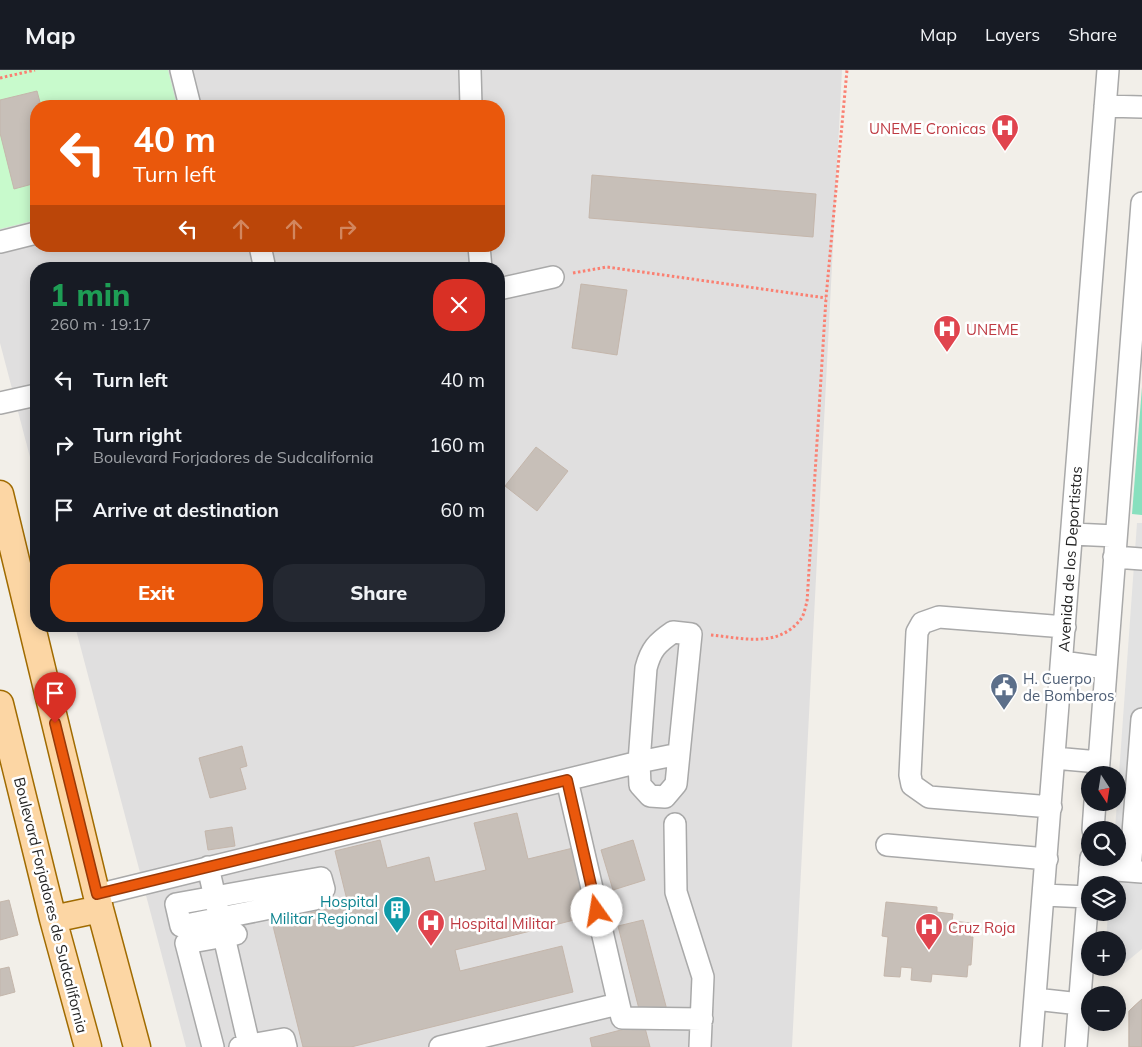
<!DOCTYPE html>
<html lang="en">
<head>
<meta charset="utf-8">
<style>
	body { margin:0; font-family:Mulish,sans-serif; background:#242831; color:#f1f3f6; height:100vh; display:flex; flex-direction:column; font-size:19px; white-space:nowrap }
	* { box-sizing:border-box; margin:0 }
	p { font-size:16px; color:#9ea1a6 }
	.icon { flex:none; width:28px; height:28px; fill:none; stroke:currentColor; stroke-width:2; stroke-linecap:round; stroke-linejoin:round }
	.map { position:relative; flex:1; overflow:hidden }
	.details { position:absolute; left:30px; top:192px; width:475px; height:370px; display:flex; flex-direction:column; background:#171b24; border-radius:20px; box-shadow:0 2px 12px #0003 }
	.details>* { flex:none }
	.guide { position:absolute; left:30px; top:30px; width:475px; height:152px; border-radius:20px; box-shadow:0 2px 12px #0003; background:#ea580c; color:#fff; overflow:hidden }
	.needle { width:32px; rotate:168deg }
	.buttons { position:absolute; left:1081px; top:696px; display:grid; gap:10px }
	.buttons a { display:grid; place-items:center; width:45px; height:45px; border-radius:50%; background:#171b24; box-shadow:0 2px 12px #0003; font-size:25px }
	.pin { position:absolute; display:grid; place-items:center; width:42px; height:42px; color:#fff; margin:-51px -21px; border-radius:50% 50% 50% 0; rotate:-45deg; box-shadow:0 0 5px #0007 }
	.pin .icon { rotate:45deg }
	.me { position:absolute; width:55px; margin:-28px; rotate:347deg; stroke-linejoin:round; filter:drop-shadow(0 0 4px #0008) }
	.turn { display:flex; align-items:center; gap:18px; height:105px; padding:0 20px; font-size:22px }
	.turn .icon { width:65px; height:65px; stroke-width:2.5 }
	.turn b { display:block; font-size:35px; line-height:42px }
	.lanes { display:flex; align-items:center; height:48px; padding:0 20px; background:#0003; justify-content:center; gap:25px; direction:ltr }
	.lanes .off { opacity:.35 }
	.round { display:grid; place-items:center; flex:none; width:52px; height:52px; border-radius:20px; background:#242831 }
	.summary { display:flex; align-items:center; justify-content:space-between; height:85px; padding:0 20px }
	h1 { font-size:30px; font-weight:800; line-height:38px; color:#1e9e55 }
	.primary-button { display:flex; gap:10px; margin-top:auto; padding:10px 20px }
	.primary-button a { flex:1; height:58px; border-radius:20px; background:#ea580c; color:#fff; font-size:20px; font-weight:800; line-height:58px; text-align:center }
	.primary-button a+a { background:#242831; color:#f1f3f6 }
	ul { padding:0; list-style:none }
	li { display:flex; align-items:center; gap:15px; height:65px; padding:0 20px }
	li div { flex:1 }
	li b { display:block; font-size:19px }
	li em { font-style:normal }
	header { display:flex; align-items:center; gap:30px; box-sizing:border-box; height:70px; padding:0 25px; background:#171b24; border-bottom:1px solid #363941 }
	header strong { font-size:24px }
	nav { display:flex; gap:28px; margin-inline-start:auto; font-size:18px }
	.map>svg:first-child { display:block }
</style>
</head>
<body>
<header>
<strong>Map</strong>
<nav><a>Map</a><a>Layers</a><a>Share</a></nav>
</header>
<div class="map">
<svg width="1142" height="977" viewBox="0 0 1142 977">
	<rect width="100%" height="100%" fill="#f2efe9"/>
	<path fill="#e0dfdf" fill-rule="evenodd" d="M0,0h842l-50,977h-606l-111,-421h424v-357h-463v211l-36,-137zM36,36h463v140h-463z"/>
	<path fill="#c8facc" d="M5,0h163l9,36h-141v114l-36,9v-158z"/>
	<path fill="#88e0be" d="M1142,317v128l-10,-1z"/>
	<path fill="#e2e2e2" d="M1137,453h5v426l-17,14 -7,1v-24h-12l2,-27 10,-1v-27h-8l3,-27h5v-28h-3z"/>
	<path fill="#c7bfb8" stroke="#c4b6ab" d="M37,21l4,15h-5v77l-22,6 -14,-56v-33z
		M88,31l9,5h-21l3,-3z
		M592,105l224,19 -3,43 -224,-19z
		M581,214l46,6 -10,65 -45,-7z
		M536,377l32,24 -31,40 -32,-25z
		M242,676l5,20 -7,2 6,21 -36,9 -11,-40z
		M517,743l11,46 45,-11 17,68 -135,34 5,21 102,-25 11,46 -222,55h-48l-31,-125 76,-18 -13,-53 45,-11 7,28 42,-11 6,25 51,-12 -12,-47z
		M232,757l3,19 -27,4 -3,-19z
		M633,770l12,40 -32,10 -12,-40z
		M9,830l9,35 -18,5v-38z
		M886,832l51,5v5l16,2 -1,7 19,2 -1,14h3l-2,28h-3l-1,12 -35,-3 -1,8 -20,-2 1,-12 -11,-1 -1,10 -16,-1 4,-39 -6,-1z
		M643,850l24,90 -26,7 -23,-91z
		M9,897l6,25 -15,4v-27z
		M1142,929v48h-13v-36z
		M1142,929v48h-13v-36z
		M644,954l6,23h-58l-2,-9z"/>
	<g fill="none" stroke-linecap="round" stroke-linejoin="round">
		<defs>
			<path id="minor" d="M181,0l9,36
				M470,0l1,36
				M1105,36l37,1
				M0,172l36,-9
				M260,176l5,23
				M479,176l2,23
				M499,219l54,-12
				M0,333l36,-8
				M1072,464l44,2
				M1114,487l28,2
				M673,562l18,2 -15,150 -11,13 -15,-1 -10,-11 -1,-23 7,-94c5,-19 11,-25 27,-36z
				M1062,592l44,6
				M1054,688l45,4
				M1098,705l44,-572
				M567,710l55,238 80,1
				M1051,737l-122,-10 -17,-12 -2,-10 7,-143 5,-9 17,-6 126,10
				M675,754l1,68 27,85 -3,70
				M1093,760l2,-28
				M887,775l160,14
				M208,797l41,178
				M1090,798l52,4
				M1130,801l12,-152
				M321,808l3,11 -9,10 -134,27 -5,-22z
				M97,825l542,-133 40,-8
				M1044,825l44,2
				M1035,929l45,5
				M213,977l-27,-104 50,-9
				M240,977l44,-8 2,8
				M440,977l178,-43
				M1031,977l77,-977
				M1076,977l15,-189"/>
			<path id="major" d="M0,424l100,415 37,138
				M0,634l53,215 35,128
				M53,849l47,-10"/>
		</defs>
		<use href="#minor" stroke="#a9a9a9" stroke-width="24"/>
		<use href="#major" stroke="#a06b00" stroke-width="29"/>
		<path stroke="#fa8072" stroke-width="3" stroke-dasharray="2.5 2.5" stroke-linecap="butt" d="M0,8l35,-8
			M573,203l34,-6 219,31
			M711,565c31,3 67,13 89,-15 4,-4 5,-12 7,-18l19,-304 21,-228"/>
		<use href="#minor" stroke="#fff" stroke-width="21"/>
		<use href="#major" stroke="#fcd6a4" stroke-width="26"/>
	</g>
	<g fill="none" stroke-linecap="round" stroke-linejoin="round">
		<defs>
			<path id="route" d="M55,653l42,171 470,-114 30,131"/>
		</defs>
		<use href="#route" stroke="#983908" stroke-width="12"/>
		<use href="#route" stroke="#ea580c" stroke-width="9"/>
	</g>
	<defs>
		<symbol id="hospital-pin" viewBox="-11 -11 22 30"><path d="M0 17L-7.5 6A9.5 9.5 0 1 1 7.5 6Z" fill="#e0444e" stroke="#fff"/><path d="M-5-5h3v3.5h4V-5h3V5h-3V1.5h-4V5h-3Z" fill="#fff"/></symbol>
		<symbol id="civic-pin" viewBox="-11 -11 22 30"><path d="M0 17L-7.5 6A9.5 9.5 0 1 1 7.5 6Z" fill="#5c6f8a" stroke="#fff"/><path d="M-.6-6.5H3V-4.5H.6V-3L4-1V1h2V6H-6V1h2V-1L-.6-3ZM-1.2 2.5V6h2.4V2.5Z" fill="#fff"/></symbol>
		<symbol id="building-pin" viewBox="-11 -11 22 30"><path d="M0 17L-7.5 6A9.5 9.5 0 1 1 7.5 6Z" fill="#0f9aa8" stroke="#fff"/><path d="M-4-6H4V6H1V3H-1V6H-4ZM-2.5-4.3h1.7v1.8h-1.7ZM.8-4.3h1.7v1.8H.8ZM-2.5-1h1.7V.8h-1.7ZM.8-1h1.7V.8H.8Z" fill="#fff"/></symbol>
	</defs>
	<g fill-rule="evenodd">
		<use href="#hospital-pin" x="989" y="42" width="32" height="43"/>
		<use href="#hospital-pin" x="931" y="243" width="32" height="43"/>
		<use href="#civic-pin" x="988" y="601" width="32" height="43"/>
		<use href="#building-pin" x="381" y="824" width="32" height="43"/>
		<use href="#hospital-pin" x="415" y="837" width="32" height="43"/>
		<use href="#hospital-pin" x="913" y="841" width="32" height="43"/>
	</g>
	<g text-anchor="middle" dominant-baseline="central" stroke-width="5" stroke-linejoin="round" paint-order="stroke">
		<g font-size="15" fill="#be3a42" stroke="#fff" text-anchor="start">
			<text x="986" y="58" text-anchor="end">UNEME Cronicas</text>
			<text x="966" y="259">UNEME</text>
			<text x="450" y="853">Hospital Militar</text>
			<text x="948" y="857">Cruz Roja</text>
		</g>
		<g font-size="15" fill="#222" stroke="#fff">
			<text transform="translate(1070 489) rotate(-86)">Avenida de los Deportistas</text>
			<text transform="translate(51 835) rotate(76)">Boulevard Forjadores de Sudcalifornia</text>
		</g>
		<g font-size="15" fill="#4e5e75" stroke="#fff" text-anchor="start">
			<text x="1023" y="608">H. Cuerpo<tspan x="1023" dy="17">de Bomberos</tspan></text>
		</g>
		<g font-size="15" fill="#0d838f" stroke="#fff" text-anchor="end">
			<text x="378" y="831">Hospital<tspan x="378" dy="17">Militar Regional</tspan></text>
		</g>
	</g>
</svg>
<div class="buttons">
<a><svg class="needle" viewBox="-14 -14 28 28"><path d="M0-13l5 13h-10z" fill="#e53935"/><path d="M0 13l5-13h-10z" fill="#9ea1a6"/></svg></a>
<a><svg class="icon" aria-label="search" viewBox="0 0 24 24"><circle cx="10" cy="10" r="6"/><path d="M15 15l6 6"/></svg></a>
<a><svg class="icon" aria-label="layers" viewBox="0 0 24 24"><path d="M12 4l9 5-9 5-9-5zM3 14l9 5 9-5"/></svg></a>
<a>+</a>
<a>−</a>
</div>
<div class="pin" style="left:55px;top:653px;background:#d93025"><svg class="icon" aria-label="arrive" viewBox="0 0 24 24"><path d="M6 21V4h12l-3 4 3 4H6"/></svg></div>
<svg class="me" style="left:597px;top:841px" viewBox="-20 -20 40 40"><circle r="19" fill="#fff"/><path d="M0-13L10 11 0 6-10 11z" fill="#ea580c"/></svg>
<div class="guide">
<div class="turn"><svg class="icon" aria-label="left" viewBox="0 0 24 24"><path d="M17 20v-9H6M10 6l-5 5 5 5"/></svg><div><b>40 m</b>Turn left</div></div>
<div class="lanes"><svg class="icon" aria-label="left" viewBox="0 0 24 24"><path d="M17 20v-9H6M10 6l-5 5 5 5"/></svg><svg class="icon off" aria-label="ahead" viewBox="0 0 24 24"><path d="M12 20V5M6 11l6-6 6 6"/></svg><svg class="icon off" aria-label="ahead" viewBox="0 0 24 24"><path d="M12 20V5M6 11l6-6 6 6"/></svg><svg class="icon off" aria-label="right" viewBox="0 0 24 24"><path d="M7 20v-9h11M14 6l5 5-5 5"/></svg></div>
</div>
<section class="details">
<div class="summary"><div><h1>1 min</h1><p>260 m · 19:17</p></div><a class="round" style="background:#d93025;color:#fff"><svg class="icon" aria-label="close" viewBox="0 0 24 24"><path d="M6 6l12 12M18 6L6 18"/></svg></a></div>
<ul>
<li><svg class="icon" aria-label="left" viewBox="0 0 24 24"><path d="M17 20v-9H6M10 6l-5 5 5 5"/></svg><div><b>Turn left</b></div><em>40 m</em></li>
<li><svg class="icon" aria-label="right" viewBox="0 0 24 24"><path d="M7 20v-9h11M14 6l5 5-5 5"/></svg><div><b>Turn right</b><p>Boulevard Forjadores de Sudcalifornia</p></div><em>160 m</em></li>
<li><svg class="icon" aria-label="arrive" viewBox="0 0 24 24"><path d="M6 21V4h12l-3 4 3 4H6"/></svg><div><b>Arrive at destination</b></div><em>60 m</em></li>
</ul>
<div class="primary-button"><a>Exit</a><a>Share</a></div>
</section>
</div>
</body>
</html>
